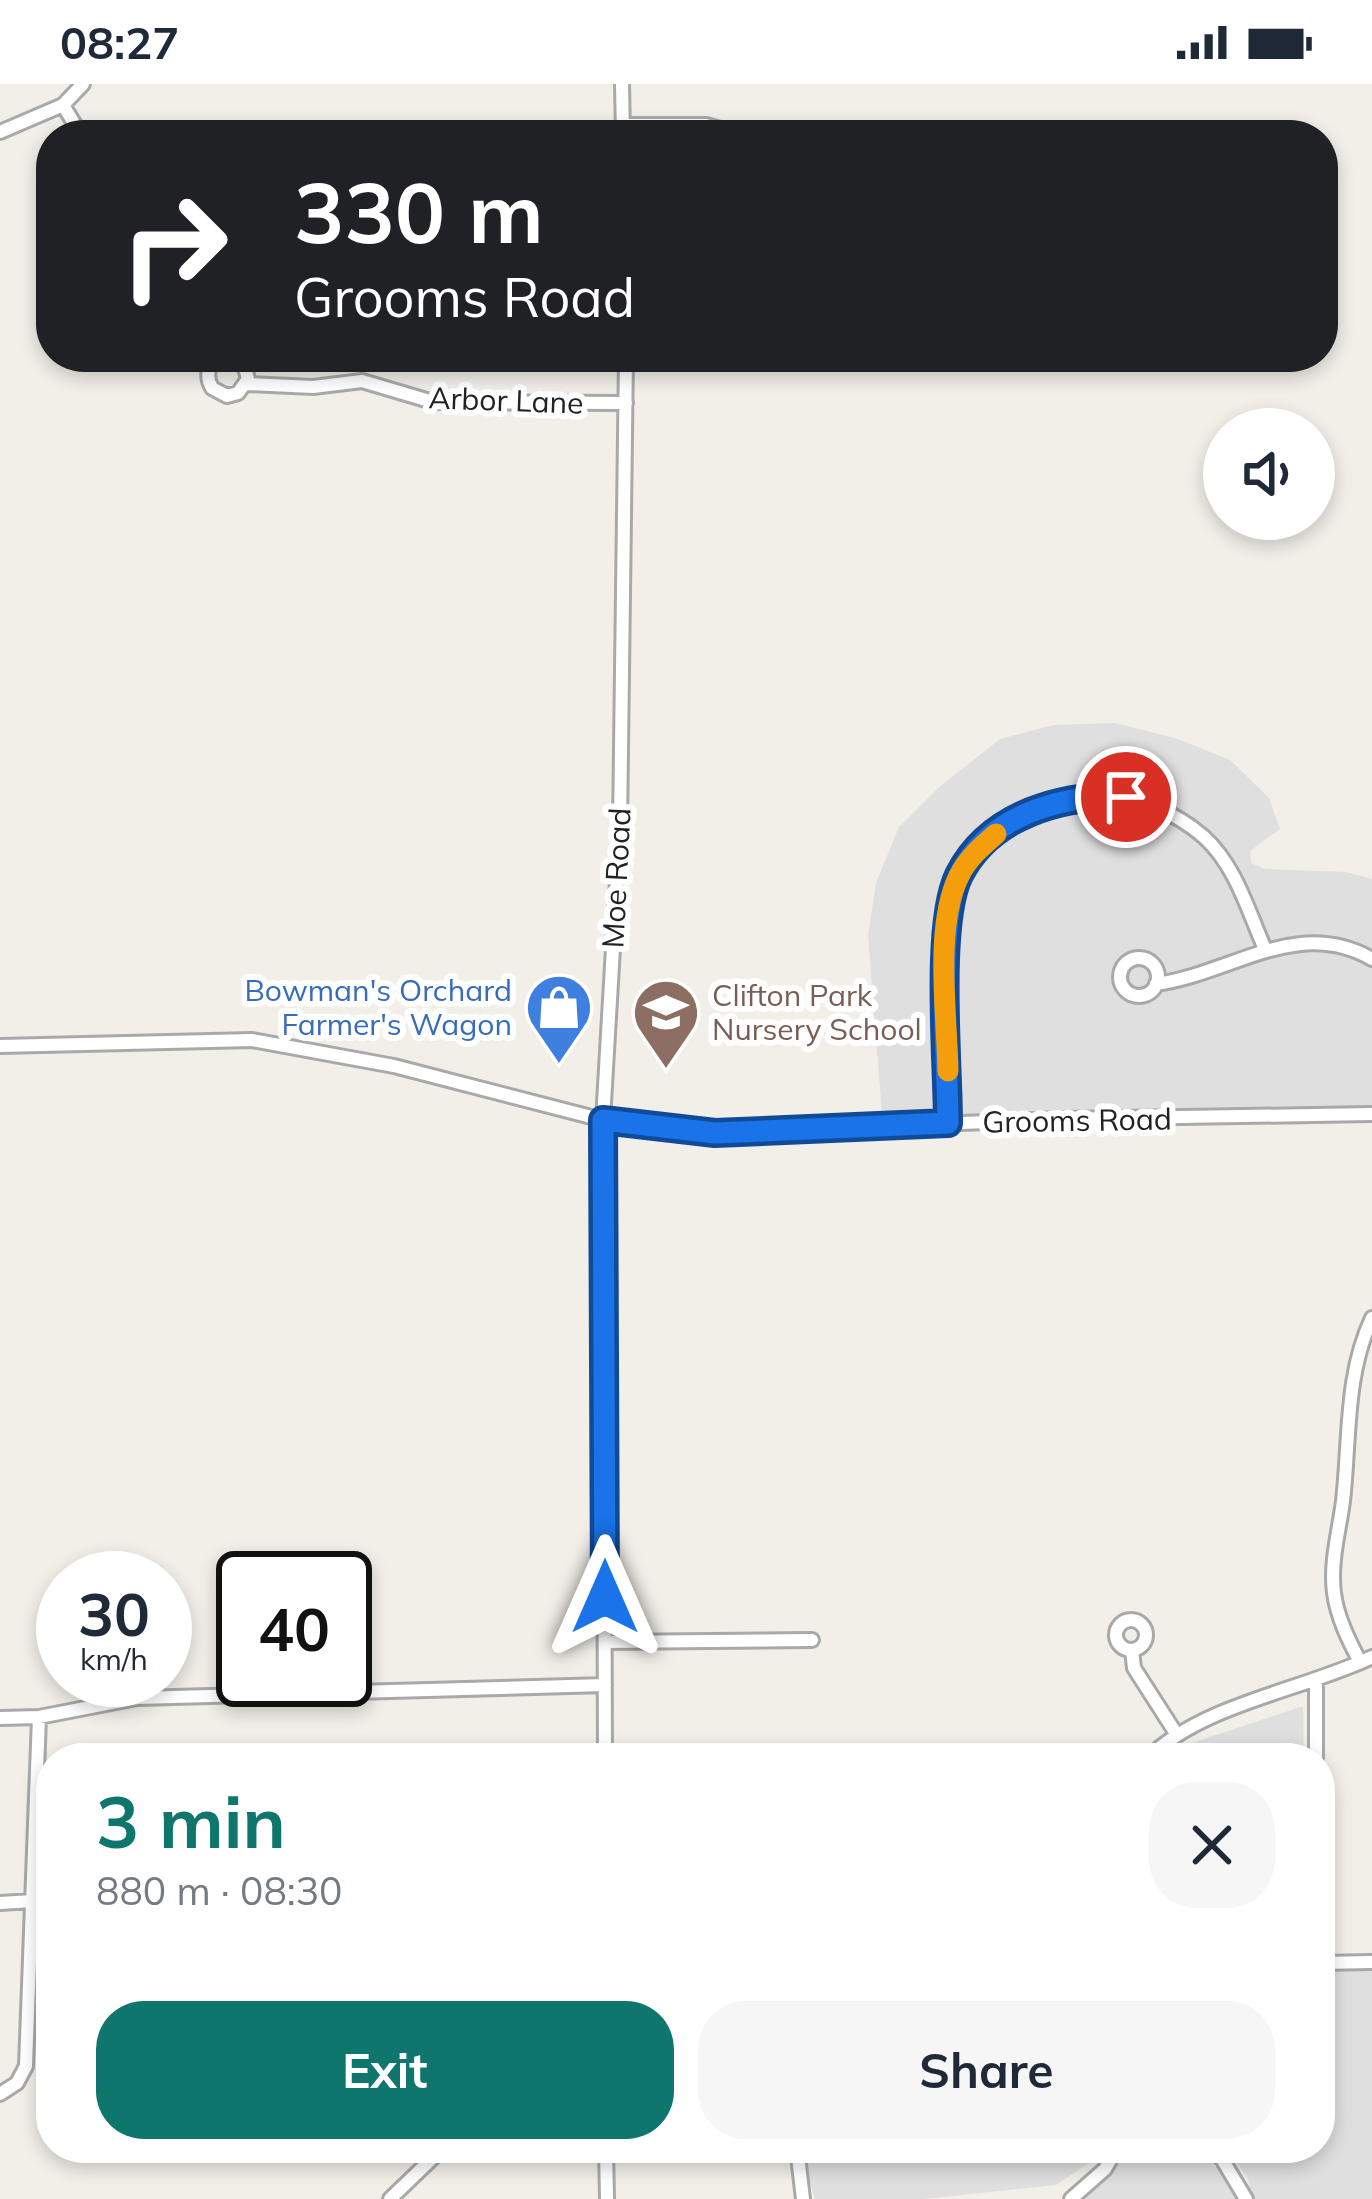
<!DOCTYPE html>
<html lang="en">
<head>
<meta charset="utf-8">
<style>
	body { margin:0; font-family:Mulish,sans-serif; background:#f6f6f7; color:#1f2937; height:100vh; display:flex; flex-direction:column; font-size:45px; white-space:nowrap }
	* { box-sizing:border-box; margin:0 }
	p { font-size:39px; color:#747a83 }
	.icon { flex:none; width:66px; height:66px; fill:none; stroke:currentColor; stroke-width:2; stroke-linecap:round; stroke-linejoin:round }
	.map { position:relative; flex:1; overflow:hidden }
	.sheet { position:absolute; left:36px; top:1659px; width:1299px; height:420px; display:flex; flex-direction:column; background:#fff; border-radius:48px; box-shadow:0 6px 18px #0003 }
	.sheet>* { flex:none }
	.hud { position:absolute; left:36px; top:36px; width:1302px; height:252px; border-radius:48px; box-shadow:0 6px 18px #0003; background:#202124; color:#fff; overflow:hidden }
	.buttons { position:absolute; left:1203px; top:324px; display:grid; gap:24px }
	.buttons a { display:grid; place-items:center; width:132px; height:132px; border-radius:50%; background:#fff; box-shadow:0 6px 18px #0003; font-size:60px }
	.speed { position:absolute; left:36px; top:1467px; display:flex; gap:24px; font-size:60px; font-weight:700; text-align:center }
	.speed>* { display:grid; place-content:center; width:156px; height:156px; border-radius:50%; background:#fff; box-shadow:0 6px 18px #0003; line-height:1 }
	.speed small { font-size:30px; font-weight:400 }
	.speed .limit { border:6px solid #111; border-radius:18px; background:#fff; color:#111 }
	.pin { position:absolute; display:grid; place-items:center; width:102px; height:102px; color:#fff; margin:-51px; border:6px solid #fff; border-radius:50%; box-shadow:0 3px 12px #0007 }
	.me { position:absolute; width:132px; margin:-66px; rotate:0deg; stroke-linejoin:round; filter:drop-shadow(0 0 9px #0008) }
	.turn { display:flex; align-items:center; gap:42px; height:252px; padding:0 60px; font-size:54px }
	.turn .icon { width:156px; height:156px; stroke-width:2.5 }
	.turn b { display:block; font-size:84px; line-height:102px }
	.round { display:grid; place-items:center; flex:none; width:126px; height:126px; border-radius:48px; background:#f6f6f7 }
	.summary { display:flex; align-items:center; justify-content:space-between; height:204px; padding:0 60px }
	h1 { font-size:72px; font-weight:700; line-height:90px; color:#0f766e }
	.button { display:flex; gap:24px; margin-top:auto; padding:24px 60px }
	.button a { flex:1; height:138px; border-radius:48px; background:#0f766e; color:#fff; font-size:48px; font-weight:700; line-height:138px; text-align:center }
	.button a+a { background:#f6f6f7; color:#1f2937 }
	.status { display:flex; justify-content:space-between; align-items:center; height:84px; padding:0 60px; background:#fff; direction:ltr }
	.status svg { height:33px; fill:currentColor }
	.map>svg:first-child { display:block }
</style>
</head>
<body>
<div class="status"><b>08:27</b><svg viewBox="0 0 49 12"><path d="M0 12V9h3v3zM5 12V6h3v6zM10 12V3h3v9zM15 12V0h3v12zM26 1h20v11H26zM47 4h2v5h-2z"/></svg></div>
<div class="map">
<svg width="1372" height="2115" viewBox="0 0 1372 2115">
	<rect width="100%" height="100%" fill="#f2efe9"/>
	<path fill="#e0dfdf" d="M1115,639l63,16 52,21 39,38 11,31 -30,22 1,12 14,6 82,3 25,7v236l-489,12 -15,-192 8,-52 23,-56 39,-39 62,-49 54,-14z
		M1303,1622l1,52h-125l16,-16z
		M1372,1885v230h-120l-4,-20 -12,-17 -19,-14h103v-177z
		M799,2064h301l-8,13 -36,24 -132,14h-109z
		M1124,2064h68l38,31 6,20h-158l33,-29z"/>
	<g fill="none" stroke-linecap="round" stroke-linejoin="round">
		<defs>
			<path id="minor" d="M622,0l1,51
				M63,21l18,30
				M623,41h83l35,10
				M0,48l63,-27 20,-21
				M220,273c-12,7 -15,19 -8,31l15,8 11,-3 10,-14 -4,-15 -9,-7
				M246,300l67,3 49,-6 71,21 193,1
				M1120 893a19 19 0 1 1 38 0a19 19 0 1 1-38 0Z
				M1156,900c75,-10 141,-68 216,-25
				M0,962l252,-6 142,26 209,54 112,13 345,-14 312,-5
				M948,1039c0,-61 -13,-195 11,-246 7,-17 22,-30 36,-42 62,-52 148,-51 209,2 32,29 44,74 61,112
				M1116 1551a15 15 0 1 1 30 0a15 15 0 1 1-30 0Z
				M605,1558l207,-2
				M1132,1566l2,18 43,67
				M1360,1578c-11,-21 -23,-45 -26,-69 -4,-31 5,-61 9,-92 7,-62 2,-126 29,-183
				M1316,1597v77
				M0,1634l39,-1 98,-19 468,-13
				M605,1674l-2,-638 17,-292 6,-471
				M1148,1674c55,-54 155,-68 224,-101
				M1320,1805l3,74
				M0,1819l32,-2
				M1320,1879l52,-1
				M0,2010l17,-11 9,-17 13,-349
				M606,2064l1,51
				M797,2064l6,51
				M1207,2064l15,11 24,40
				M390,2115l53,-51
				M1071,2115l34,-30 12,-21"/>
		</defs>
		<use href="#minor" stroke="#a9a9a9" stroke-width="18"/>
		<use href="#minor" stroke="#fff" stroke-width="12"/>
	</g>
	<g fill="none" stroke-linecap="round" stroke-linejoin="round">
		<defs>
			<path id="route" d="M605,1513l-2,-477 112,13 233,-10c0,-59 -13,-199 11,-248 31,-61 104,-81 167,-78"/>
		</defs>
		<use href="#route" stroke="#114b97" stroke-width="30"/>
		<use href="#route" stroke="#1a73e8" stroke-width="21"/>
		<path stroke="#f59e0b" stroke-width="21" d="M948,987c-1,-56 -14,-145 11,-195 8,-17 23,-30 37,-42"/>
	</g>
	<defs>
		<symbol id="shop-pin" viewBox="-11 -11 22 30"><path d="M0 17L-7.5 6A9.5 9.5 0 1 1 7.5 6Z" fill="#3f7fe0" stroke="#fff"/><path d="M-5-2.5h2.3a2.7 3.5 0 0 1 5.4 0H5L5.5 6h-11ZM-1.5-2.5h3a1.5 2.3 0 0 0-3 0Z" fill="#fff"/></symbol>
		<symbol id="school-pin" viewBox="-11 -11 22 30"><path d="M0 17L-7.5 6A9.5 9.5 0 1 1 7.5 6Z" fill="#8d6e63" stroke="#fff"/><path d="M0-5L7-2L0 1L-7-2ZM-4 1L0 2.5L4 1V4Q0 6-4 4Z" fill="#fff"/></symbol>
	</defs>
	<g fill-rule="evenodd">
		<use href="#shop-pin" x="521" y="885" width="76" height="104"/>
		<use href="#school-pin" x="628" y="890" width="76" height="104"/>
	</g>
	<g text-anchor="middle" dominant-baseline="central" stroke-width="12" stroke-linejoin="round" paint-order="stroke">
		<g font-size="30" fill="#222" stroke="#fff">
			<text transform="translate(506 316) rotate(2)">Arbor Lane</text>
			<text transform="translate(616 794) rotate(-87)">Moe Road</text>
			<text transform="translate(1077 1036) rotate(-1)">Grooms Road</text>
		</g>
		<g font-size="30" fill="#366cbe" stroke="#fff" text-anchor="end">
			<text x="512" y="906">Bowman's Orchard<tspan x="512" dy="34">Farmer's Wagon</tspan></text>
		</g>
		<g font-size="30" fill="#785e54" stroke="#fff" text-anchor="start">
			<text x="712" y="911">Clifton Park<tspan x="712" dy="34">Nursery School</tspan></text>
		</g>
	</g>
</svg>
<div class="buttons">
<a><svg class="icon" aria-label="sound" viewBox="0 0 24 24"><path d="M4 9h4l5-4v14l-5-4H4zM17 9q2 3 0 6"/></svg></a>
</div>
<div class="speed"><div>30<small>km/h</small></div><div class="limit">40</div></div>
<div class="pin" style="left:1126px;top:713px;background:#d93025"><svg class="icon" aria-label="arrive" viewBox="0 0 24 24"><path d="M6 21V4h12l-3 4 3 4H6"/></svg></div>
<svg class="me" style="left:605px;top:1513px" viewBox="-20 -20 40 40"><path d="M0-17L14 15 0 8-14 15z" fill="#1a73e8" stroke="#fff" stroke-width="4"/></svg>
<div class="hud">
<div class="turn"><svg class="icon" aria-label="right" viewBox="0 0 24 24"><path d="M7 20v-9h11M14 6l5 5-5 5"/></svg><div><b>330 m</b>Grooms Road</div></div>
</div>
<section class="sheet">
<div class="summary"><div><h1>3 min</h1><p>880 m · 08:30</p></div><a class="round"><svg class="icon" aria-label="close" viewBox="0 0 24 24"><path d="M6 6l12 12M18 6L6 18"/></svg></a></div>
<div class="button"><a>Exit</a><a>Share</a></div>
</section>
</div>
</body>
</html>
